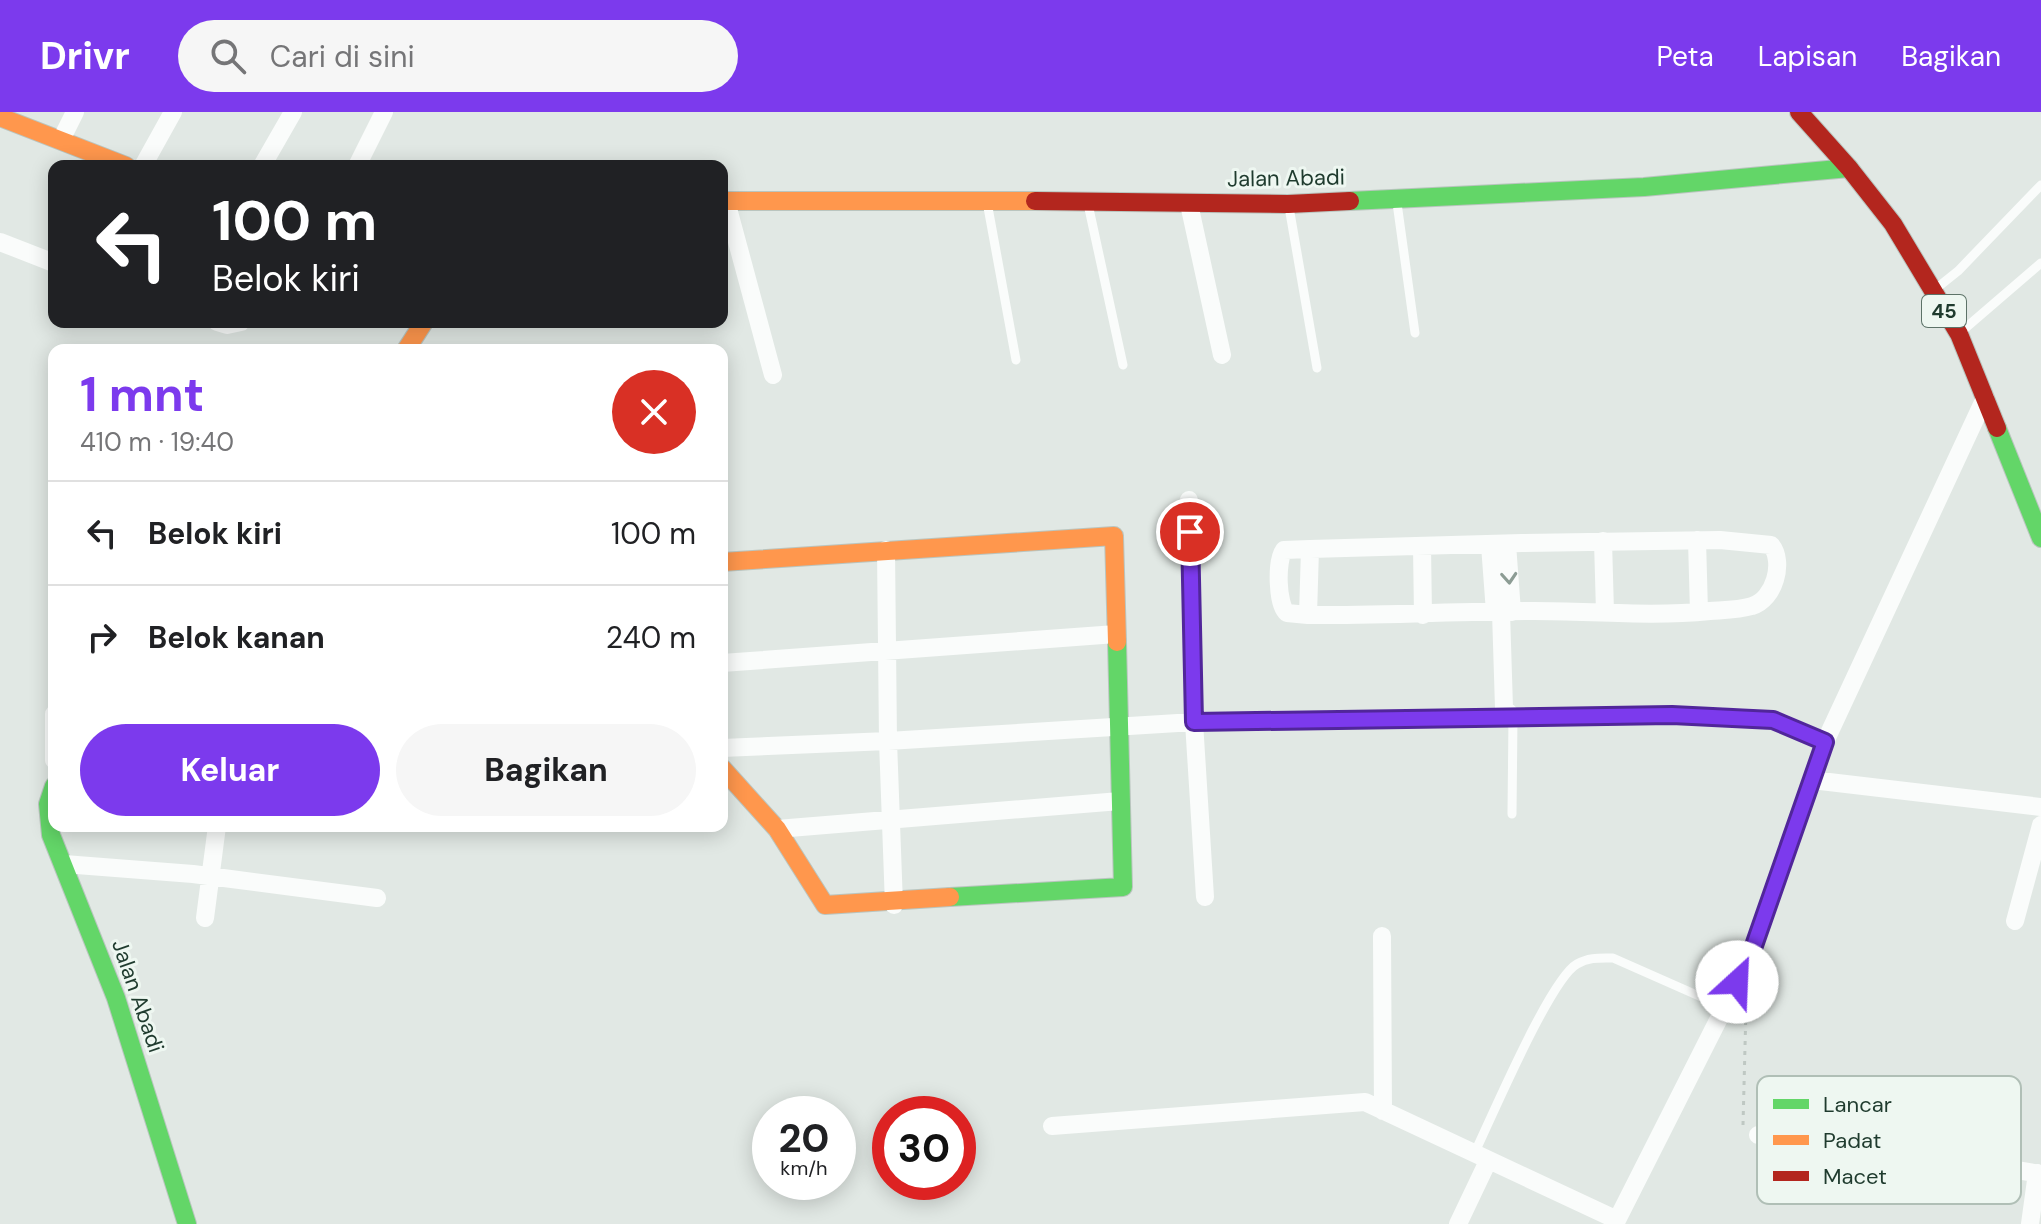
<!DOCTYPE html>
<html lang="id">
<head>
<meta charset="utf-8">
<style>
	body { margin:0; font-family:"DM Sans",sans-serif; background:#f6f6f6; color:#202124; height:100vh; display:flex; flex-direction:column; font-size:30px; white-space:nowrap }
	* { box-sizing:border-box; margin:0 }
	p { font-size:26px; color:#757577 }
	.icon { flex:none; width:44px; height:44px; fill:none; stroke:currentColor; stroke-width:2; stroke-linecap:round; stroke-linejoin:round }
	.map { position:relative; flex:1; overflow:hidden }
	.panel { position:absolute; left:48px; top:232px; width:680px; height:488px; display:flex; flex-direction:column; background:#fff; border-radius:16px; box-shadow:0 4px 20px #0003 }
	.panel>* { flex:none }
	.hud { position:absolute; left:48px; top:48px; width:680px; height:168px; border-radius:16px; box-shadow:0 4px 20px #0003; background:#202124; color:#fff; overflow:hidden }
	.speed { position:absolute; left:752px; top:984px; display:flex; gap:16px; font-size:40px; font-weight:700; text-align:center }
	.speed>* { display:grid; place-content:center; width:104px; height:104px; border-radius:50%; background:#fff; box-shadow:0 4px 20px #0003; line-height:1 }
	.speed small { font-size:20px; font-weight:400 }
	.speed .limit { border:12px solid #d22; background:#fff; color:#111 }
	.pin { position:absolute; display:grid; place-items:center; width:68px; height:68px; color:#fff; margin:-34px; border:4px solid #fff; border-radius:50%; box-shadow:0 2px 8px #0007 }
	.me { position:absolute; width:88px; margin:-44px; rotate:25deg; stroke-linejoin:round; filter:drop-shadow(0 0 6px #0008) }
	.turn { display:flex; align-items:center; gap:28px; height:168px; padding:0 32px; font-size:36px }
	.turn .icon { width:104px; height:104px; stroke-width:2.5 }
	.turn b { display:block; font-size:56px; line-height:68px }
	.round { display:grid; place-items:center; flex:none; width:84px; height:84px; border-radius:42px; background:#f6f6f6 }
	.headline { display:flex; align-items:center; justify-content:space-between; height:136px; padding:0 32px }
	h1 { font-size:48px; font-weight:700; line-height:60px; color:#7c3aed }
	.primary-button { display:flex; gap:16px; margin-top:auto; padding:16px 32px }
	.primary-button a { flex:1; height:92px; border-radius:48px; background:#7c3aed; color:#fff; font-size:32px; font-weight:700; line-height:92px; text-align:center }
	.primary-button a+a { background:#f6f6f6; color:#202124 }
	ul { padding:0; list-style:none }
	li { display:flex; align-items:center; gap:24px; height:104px; padding:0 32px; border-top:2px solid #e0e0e0 }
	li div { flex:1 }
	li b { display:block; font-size:30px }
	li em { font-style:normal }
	header { display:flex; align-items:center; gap:48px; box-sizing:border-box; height:112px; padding:0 40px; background:#7c3aed; color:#fff }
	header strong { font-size:38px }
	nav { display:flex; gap:44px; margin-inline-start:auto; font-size:28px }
	.search { width:560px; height:72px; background:#f6f6f6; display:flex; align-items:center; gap:20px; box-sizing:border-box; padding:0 28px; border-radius:44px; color:#757577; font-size:30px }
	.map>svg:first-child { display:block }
</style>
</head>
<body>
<header>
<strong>Drivr</strong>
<div class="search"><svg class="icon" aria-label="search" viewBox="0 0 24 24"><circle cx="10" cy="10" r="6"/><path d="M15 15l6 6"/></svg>Cari di sini</div>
<nav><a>Peta</a><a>Lapisan</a><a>Bagikan</a></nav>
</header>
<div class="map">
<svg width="2041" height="1112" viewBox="0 0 2041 1112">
	<rect width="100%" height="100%" fill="#e1e8e4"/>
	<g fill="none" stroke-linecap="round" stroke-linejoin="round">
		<defs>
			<path id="fast" d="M1350,89l294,-14 205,-19
				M1997,316l44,110
				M54,674l-6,18 3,31 65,163 71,226
				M950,785l173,-10 -6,-245"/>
			<path id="slow" d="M0,5l126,49
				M722,89h313
				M406,238l18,-28
				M722,450l392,-26 3,106
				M722,656l55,61 48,76 125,-8"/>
			<path id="jam" d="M1799,0l50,56 44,56 66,110 38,94
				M1035,89l253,3 62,-3"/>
		</defs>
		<use href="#fast" stroke="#bac5bf" stroke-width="20"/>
		<use href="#slow" stroke="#bac5bf" stroke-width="20"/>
		<use href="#jam" stroke="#bac5bf" stroke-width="20"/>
		<path stroke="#bfc8c3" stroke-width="3" stroke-dasharray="4 6" stroke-linecap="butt" d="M1743,1013l3,-117"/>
		<path stroke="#fafcfb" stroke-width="9" d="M987,90l29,158
			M1397,91l18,130
			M1088,92l35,161
			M1289,95l28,161
			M1938,175l20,-16 83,-86
			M1962,219l79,-68
			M1512,702l1,-97
			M1474,1042c17,-35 76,-175 103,-190 12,-7 23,-6 36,-6l111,49"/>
		<path stroke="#fafcfb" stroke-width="18" d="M61,28l14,-28
			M143,54l30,-54
			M262,54l31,-54
			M357,54l27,-54
			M726,89l47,174
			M1189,92l33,151
			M0,130l54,21
			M217,210l10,3 14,-3
			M1189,388l5,222 11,175
			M1697,428l2,72
			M1603,429l2,71
			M1507,432l5,68
			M1490,433l5,67
			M1422,435l1,68
			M886,438l2,191 6,164
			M1501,500l3,96 9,9 159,-2 83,3 28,5 42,19
			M1308,503l-21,-2c-10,-8 -11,-52 -3,-63l26,-1 212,-6 198,-3 51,5c14,17 3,55 -19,61 -13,4 -28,4 -42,5 -59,6 -118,0 -176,0 -76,0 -150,5 -226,4l2,-66
			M722,551l394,-29
			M54,602v46
			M722,636l166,-7 306,-19 319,-5
			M1812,668l229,27
			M777,717l343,-28
			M64,752l129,10 184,24
			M205,806l12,-92
			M2015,809l26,-96
			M1382,824l1,175
			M1052,1014l313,-24 252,118
			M1758,1023l167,20 116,19
			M1458,1112l30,-63
			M1615,1112l135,-267 75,-215 160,-344
			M2030,1112l7,-51"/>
		<use href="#fast" stroke="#63d668" stroke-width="18"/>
		<use href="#slow" stroke="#ff974d" stroke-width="18"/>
		<use href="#jam" stroke="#b3261e" stroke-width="18"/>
	</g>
	<defs><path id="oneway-chevron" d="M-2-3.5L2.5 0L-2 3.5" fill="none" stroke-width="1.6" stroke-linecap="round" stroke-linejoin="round" transform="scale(2)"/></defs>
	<use stroke="#8c9c94" href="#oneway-chevron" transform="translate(1509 466) rotate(86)"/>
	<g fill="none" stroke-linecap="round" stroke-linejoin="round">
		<defs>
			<path id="route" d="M1190,420l4,190 478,-7 101,5 52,22 -75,215 -13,25"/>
		</defs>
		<use href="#route" stroke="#51269a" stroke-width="20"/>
		<use href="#route" stroke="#7c3aed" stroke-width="14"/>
	</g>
	<g text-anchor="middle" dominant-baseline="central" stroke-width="6" stroke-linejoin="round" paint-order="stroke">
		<rect fill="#eef7f1" stroke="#5d7368" stroke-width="2" x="1922" y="183" width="44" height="32" rx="6"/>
		<g font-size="20" font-weight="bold" fill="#1f3b2e">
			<text x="1944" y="199">45</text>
		</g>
		<g font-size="22" fill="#1f3b2e" stroke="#eef7f1">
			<text transform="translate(1286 66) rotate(-1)">Jalan Abadi</text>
			<text transform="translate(138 884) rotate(71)">Jalan Abadi</text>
		</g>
	</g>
	<rect x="1757" y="964" width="264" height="128" rx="12" fill="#eef7f1" stroke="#b0bfb6" stroke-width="2"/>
	<rect x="1773" y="987" width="36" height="10" fill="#63d668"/>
	<rect x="1773" y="1023" width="36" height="10" fill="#ff974d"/>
	<rect x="1773" y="1059" width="36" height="10" fill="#b3261e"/>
	<g font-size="22" fill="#1f3b2e">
		<text x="1823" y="1000">Lancar</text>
		<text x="1823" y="1036">Padat</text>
		<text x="1823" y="1072">Macet</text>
	</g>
</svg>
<div class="speed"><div>20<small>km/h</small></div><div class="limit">30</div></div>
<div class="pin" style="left:1190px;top:420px;background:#d93025"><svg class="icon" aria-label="arrive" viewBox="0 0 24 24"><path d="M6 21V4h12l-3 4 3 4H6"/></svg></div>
<svg class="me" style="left:1737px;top:870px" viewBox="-20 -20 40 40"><circle r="19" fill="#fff"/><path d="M0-13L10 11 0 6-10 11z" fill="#7c3aed"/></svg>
<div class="hud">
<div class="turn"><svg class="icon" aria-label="left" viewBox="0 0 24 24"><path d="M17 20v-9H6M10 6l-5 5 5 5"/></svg><div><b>100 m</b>Belok kiri</div></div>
</div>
<section class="panel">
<div class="headline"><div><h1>1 mnt</h1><p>410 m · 19:40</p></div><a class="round" style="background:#d93025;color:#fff"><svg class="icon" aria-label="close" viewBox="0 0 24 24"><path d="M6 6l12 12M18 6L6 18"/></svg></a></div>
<ul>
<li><svg class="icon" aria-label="left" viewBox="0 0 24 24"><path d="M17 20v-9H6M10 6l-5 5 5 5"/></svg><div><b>Belok kiri</b></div><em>100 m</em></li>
<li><svg class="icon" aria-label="right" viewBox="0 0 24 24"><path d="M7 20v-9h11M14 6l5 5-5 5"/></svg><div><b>Belok kanan</b></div><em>240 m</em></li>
</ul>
<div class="primary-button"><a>Keluar</a><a>Bagikan</a></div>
</section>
</div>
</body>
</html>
